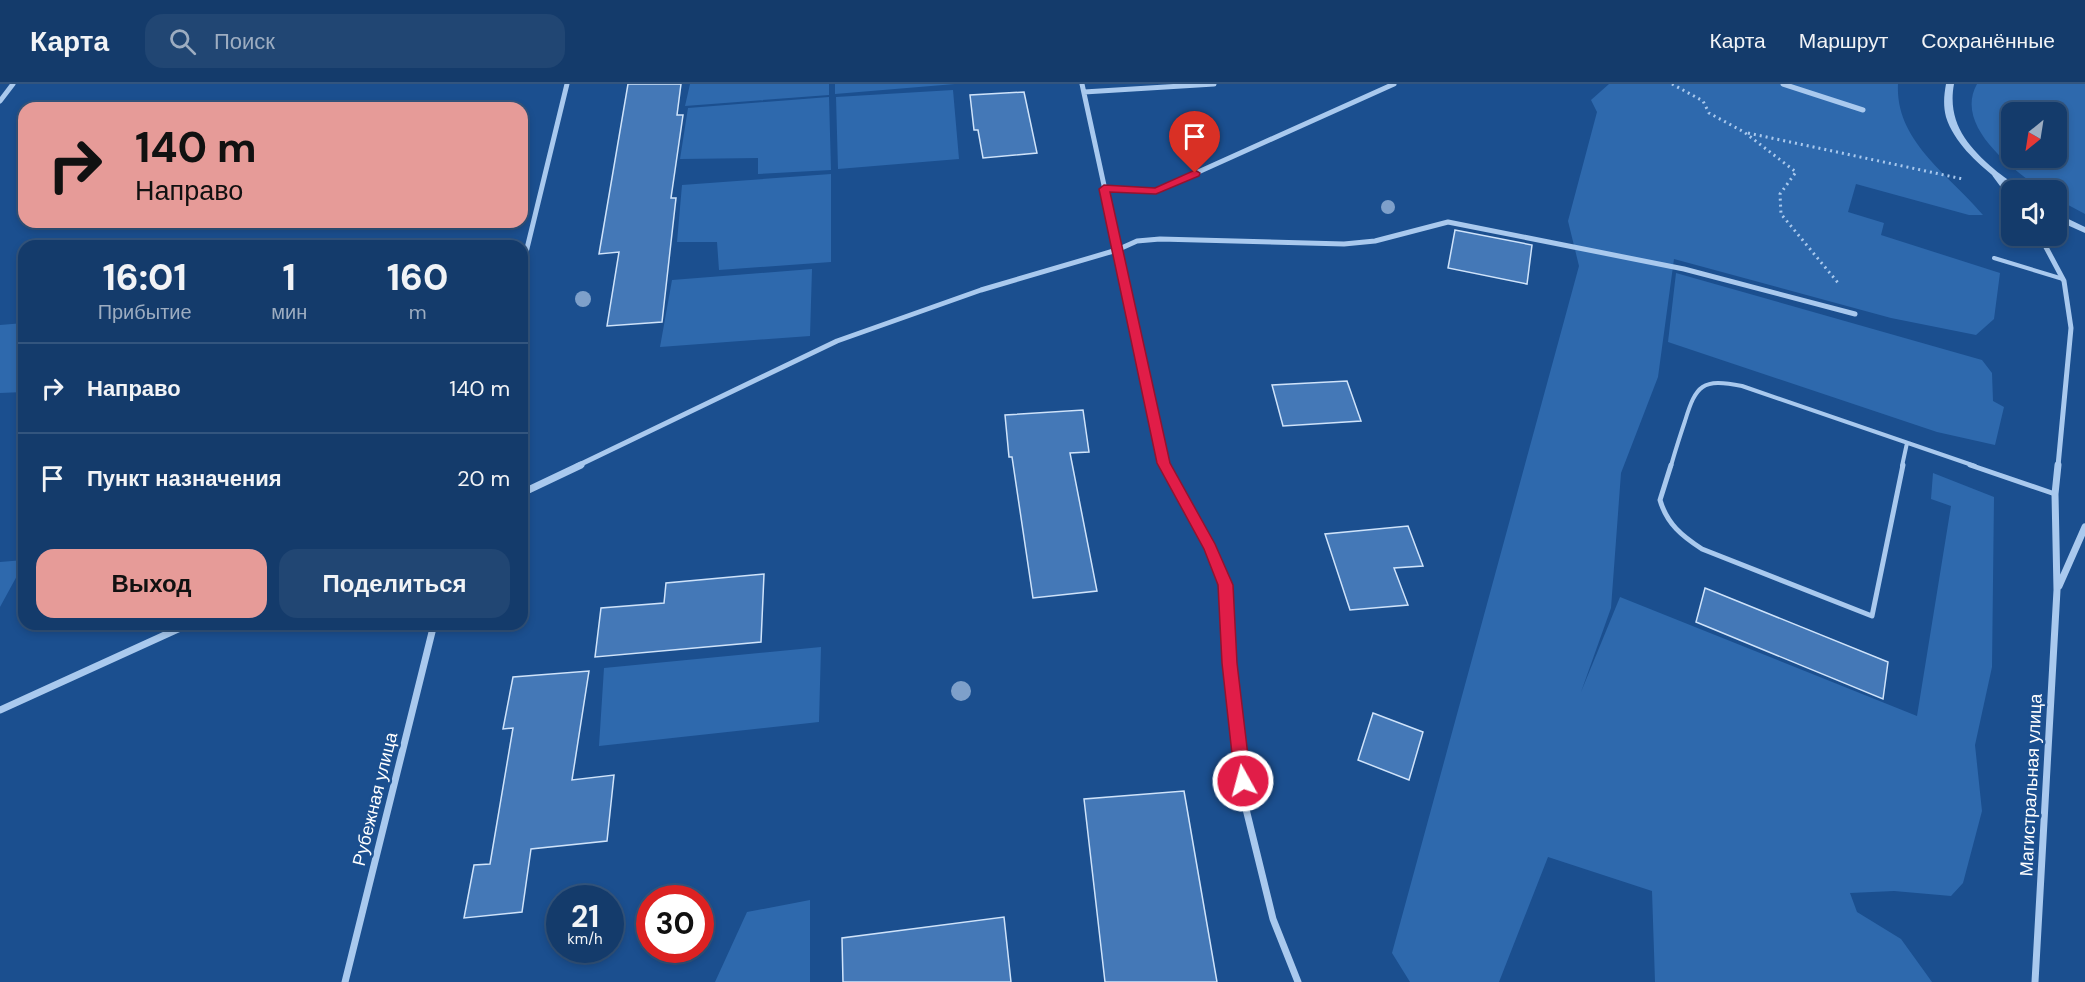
<!DOCTYPE html>
<html lang="ru">
<head>
<meta charset="utf-8">
<style>
	body { margin:0; font-family:"DM Sans",sans-serif; background:#214673; color:#f1f3f6; height:100vh; display:flex; flex-direction:column; font-size:22px; white-space:nowrap }
	* { box-sizing:border-box; margin:0 }
	p { font-size:20px; color:#9dadc1 }
	.icon { flex:none; width:33px; height:33px; fill:none; stroke:currentColor; stroke-width:2; stroke-linecap:round; stroke-linejoin:round }
	.map { position:relative; flex:1; overflow:hidden }
	.details { position:absolute; left:18px; top:156px; width:510px; height:390px; display:flex; flex-direction:column; background:#143b6b; border-radius:18px; box-shadow:0 3px 9px #0003,0 0 0 2px #33557e }
	.details>* { flex:none }
	.top-card { position:absolute; left:18px; top:18px; width:510px; height:126px; border-radius:18px; box-shadow:0 3px 9px #0003,0 0 0 2px #33557e; background:#e69b98; color:#111; overflow:hidden }
	.needle { width:39px; rotate:210deg }
	.buttons { position:absolute; left:2001px; top:18px; display:grid; gap:12px }
	.buttons a { display:grid; place-items:center; width:66px; height:66px; border-radius:12px; background:#143b6b; box-shadow:0 3px 9px #0003,0 0 0 2px #33557e; font-size:30px }
	.speed { position:absolute; left:546px; top:801px; display:flex; gap:12px; font-size:30px; font-weight:700; text-align:center }
	.speed>* { display:grid; place-content:center; width:78px; height:78px; border-radius:50%; background:#143b6b; box-shadow:0 3px 9px #0003,0 0 0 2px #33557e; line-height:1 }
	.speed small { font-size:15px; font-weight:400 }
	.speed .limit { border:9px solid #d22; background:#fff; color:#111 }
	.pin { position:absolute; display:grid; place-items:center; width:51px; height:51px; color:#fff; margin:-62px -26px; border-radius:50% 50% 50% 0; rotate:-45deg; box-shadow:0 0 6px #0007 }
	.pin .icon { rotate:45deg }
	.me { position:absolute; width:66px; margin:-33px; rotate:353deg; stroke-linejoin:round; filter:drop-shadow(0 0 4px #0008) }
	.turn { display:flex; align-items:center; gap:21px; height:126px; padding:0 18px; font-size:27px }
	.turn .icon { width:78px; height:78px; stroke-width:2.5 }
	.turn b { display:block; font-size:42px; line-height:51px }
	.eta { display:flex; justify-content:space-evenly; align-items:center; height:102px; text-align:center }
	.eta b { font-size:36px; font-weight:800; line-height:42px }
	.primary-button { display:flex; gap:12px; margin-top:auto; padding:12px 18px }
	.primary-button a { flex:1; height:69px; border-radius:18px; background:#e69b98; color:#111; font-size:24px; font-weight:800; line-height:69px; text-align:center }
	.primary-button a+a { background:#214673; color:#f1f3f6 }
	ul { padding:0; list-style:none }
	li { display:flex; align-items:center; gap:18px; height:90px; padding:0 18px; border-top:2px solid #33557e }
	li div { flex:1 }
	li b { display:block; font-size:22px }
	li em { font-style:normal }
	header { display:flex; align-items:center; gap:36px; box-sizing:border-box; height:84px; padding:0 30px; background:#143b6b; border-bottom:2px solid #33557e }
	header strong { font-size:28px }
	nav { display:flex; gap:33px; margin-inline-start:auto; font-size:21px }
	.search { width:420px; height:54px; background:#214673; display:flex; align-items:center; gap:15px; box-sizing:border-box; padding:0 21px; border-radius:18px; color:#9dadc1; font-size:22px }
	.map>svg:first-child { display:block }
</style>
</head>
<body>
<header>
<strong>Карта</strong>
<div class="search"><svg class="icon" aria-label="search" viewBox="0 0 24 24"><circle cx="10" cy="10" r="6"/><path d="M15 15l6 6"/></svg>Поиск</div>
<nav><a>Карта</a><a>Маршрут</a><a>Сохранённые</a></nav>
</header>
<div class="map">
<svg width="2085" height="898" viewBox="0 0 2085 898">
	<rect width="100%" height="100%" fill="#1b4f8f"/>
	<path fill="#2e69ad" fill-rule="evenodd" d="M690,0h139v11l-144,11z
		M835,0h120l-120,10z
		M1609,0h289c-3,58 53,92 85,131h-14l-113,-31 -8,28 36,11 -3,12 119,38 -6,46 -18,16 -85,-17 -217,-59 -16,118 -37,96 -10,135 -30,84 39,-95 297,119 34,-210 -20,-7 2,-26 61,24 -2,170 -17,78 7,66 -19,72 -12,13 -57,-5 -44,2 7,19 44,27 31,43h-277l-3,-91 -104,-34 -49,125h-89l-18,-29 187,-687 -11,-45 29,-109 -6,-12z
		M1977,0h108v130l-28,-15 -1,-9h-13l-5,-3c-28,-20 -84,-62 -61,-103zM2012,28h44v46h-44z
		M953,6l6,69 -121,10 -2,-72z
		M829,13l2,73 -73,4v-16l-78,1 8,-51z
		M831,90v88l-112,8 -2,-28h-40l5,-57z
		M812,185l-2,67 -150,11 12,-67z
		M1676,189l306,87 10,13 1,28 11,6 -9,38 -58,-13 -269,-90z
		M24,239v69l-24,1v-68z
		M24,476v3l-24,44v-45z
		M821,563l-2,75 -220,24 5,-78z
		M810,816v82h-95l32,-70z"/>
	<path fill="#4478b7" stroke="#cfe3fa" stroke-width="1.5" d="M628,0h53l-4,31h6l-12,83h5l-14,124 -55,4 12,-74 -20,2z
		M1024,8l13,61 -54,5 -5,-28h-4l-4,-35z
		M1455,146l77,15 -5,39 -79,-16z
		M1347,297l14,40 -78,5 -11,-41z
		M1083,326l6,42 -19,1 27,138 -64,7 -21,-141h-3l-4,-42z
		M1408,442l15,40 -29,2 14,37 -58,5 -25,-76z
		M764,490l-3,68 -166,15 6,-49 63,-5 2,-20z
		M1705,504l183,74 -5,37 -187,-77z
		M589,587l-17,109 42,-5 -7,66 -76,8 -9,63 -58,6 10,-53 16,-1 23,-136 -10,1 10,-52z
		M1373,629l50,19 -14,48 -51,-20z
		M1184,707l33,191h-112l-21,-183z
		M1004,833l7,65h-168l-1,-44z"/>
	<g fill="none" stroke-linecap="round" stroke-linejoin="round">
		<path stroke="#a9c9ee" stroke-width="3" stroke-dasharray="2 4" stroke-linecap="butt" d="M1672,0l31,17 6,12 35,19 52,40 -16,22 1,20 58,70
			M1748,49l215,46"/>
		<path stroke="#a9c9ee" stroke-width="4" d="M1994,174l69,21
			M1671,382c4,-15 9,-30 14,-45 11,-36 17,-43 57,-35l233,80
			M1902,382l5,-23"/>
		<path stroke="#a9c9ee" stroke-width="5" d="M1671,381l-11,35c7,24 22,36 42,49l170,67 31,-151
			M1970,381l85,29"/>
		<path stroke="#a9c9ee" stroke-width="5" d="M1082,0l83,382
			M1783,0l80,26
			M1084,8l130,-8
			M0,17l13,-17
			M1995,91l17,23
			M1104,105l52,2 238,-107
			M2040,152l24,45 7,47 -13,138
			M522,185l45,-185
			M577,382l260,-125 144,-51 136,-40 20,-9 23,-2 184,5 31,-3 73,-19 236,47 171,45"/>
		<path stroke="#a9c9ee" stroke-width="7" d="M1164,381l46,83 15,37 4,78 16,142 28,114 25,63
			M522,409l59,-28
			M2059,502l26,-59
			M0,626l189,-86
			M345,898l89,-358
			M2035,898l22,-392 -2,-96 3,-29"/>
		<path fill="#a9c9ee" fill-rule="evenodd" d="M1946,0h8c-7,38 13,62 40,85 8,7 20,14 26,21 -3,0 -8,1 -9,0 -6,-2 -11,-8 -15,-12 -20,-16 -42,-36 -50,-61 -3,-12 -2,-22 0,-33z
			M2056,129l29,14v6l-29,-13z"/>
	</g>
	<g fill="#7ea0ca">
		<circle cx="1388" cy="123" r="7"/>
		<circle cx="583" cy="215" r="8"/>
		<circle cx="961" cy="607" r="10"/>
	</g>
	<path fill="#e11d48" stroke="#92132f" stroke-width="1.5" d="M1195,86l5,3 -1,3 -43,18 -46,-2 60,271 45,81 18,41 4,78 14,118 -3,5 -5,2 -6,-2 -2,-5 -13,-118 -4,-78 -14,-36 -47,-86 -58,-274 5,-4 51,3z"/>
	<g text-anchor="middle" dominant-baseline="central" stroke-width="5" stroke-linejoin="round" paint-order="stroke">
		<g font-size="18" fill="#fff" stroke="#1b4f8f">
			<text transform="translate(2031 701) rotate(-87)">Магистральная улица</text>
			<text transform="translate(375 715) rotate(-76)">Рубежная улица</text>
		</g>
	</g>
</svg>
<div class="buttons">
<a><svg class="needle" viewBox="-14 -14 28 28"><path d="M0-13l5 13h-10z" fill="#e53935"/><path d="M0 13l5-13h-10z" fill="#9dadc1"/></svg></a>
<a><svg class="icon" aria-label="sound" viewBox="0 0 24 24"><path d="M4 9h4l5-4v14l-5-4H4zM17 9q2 3 0 6"/></svg></a>
</div>
<div class="speed"><div>21<small>km/h</small></div><div class="limit">30</div></div>
<div class="pin" style="left:1195px;top:89px;background:#d93025"><svg class="icon" aria-label="arrive" viewBox="0 0 24 24"><path d="M6 21V4h12l-3 4 3 4H6"/></svg></div>
<svg class="me" style="left:1243px;top:697px" viewBox="-20 -20 40 40"><circle r="17" fill="#e11d48" stroke="#fff" stroke-width="3"/><path d="M0-11L8 9 0 5-8 9z" fill="#fff"/></svg>
<div class="top-card">
<div class="turn"><svg class="icon" aria-label="right" viewBox="0 0 24 24"><path d="M7 20v-9h11M14 6l5 5-5 5"/></svg><div><b>140 m</b>Направо</div></div>
</div>
<section class="details">
<div class="eta">
<div><b>16:01</b><p>Прибытие</p></div>
<div><b>1</b><p>мин</p></div>
<div><b>160</b><p>m</p></div>
</div>
<ul>
<li><svg class="icon" aria-label="right" viewBox="0 0 24 24"><path d="M7 20v-9h11M14 6l5 5-5 5"/></svg><div><b>Направо</b></div><em>140 m</em></li>
<li><svg class="icon" aria-label="arrive" viewBox="0 0 24 24"><path d="M6 21V4h12l-3 4 3 4H6"/></svg><div><b>Пункт назначения</b></div><em>20 m</em></li>
</ul>
<div class="primary-button"><a>Выход</a><a>Поделиться</a></div>
</section>
</div>
</body>
</html>
